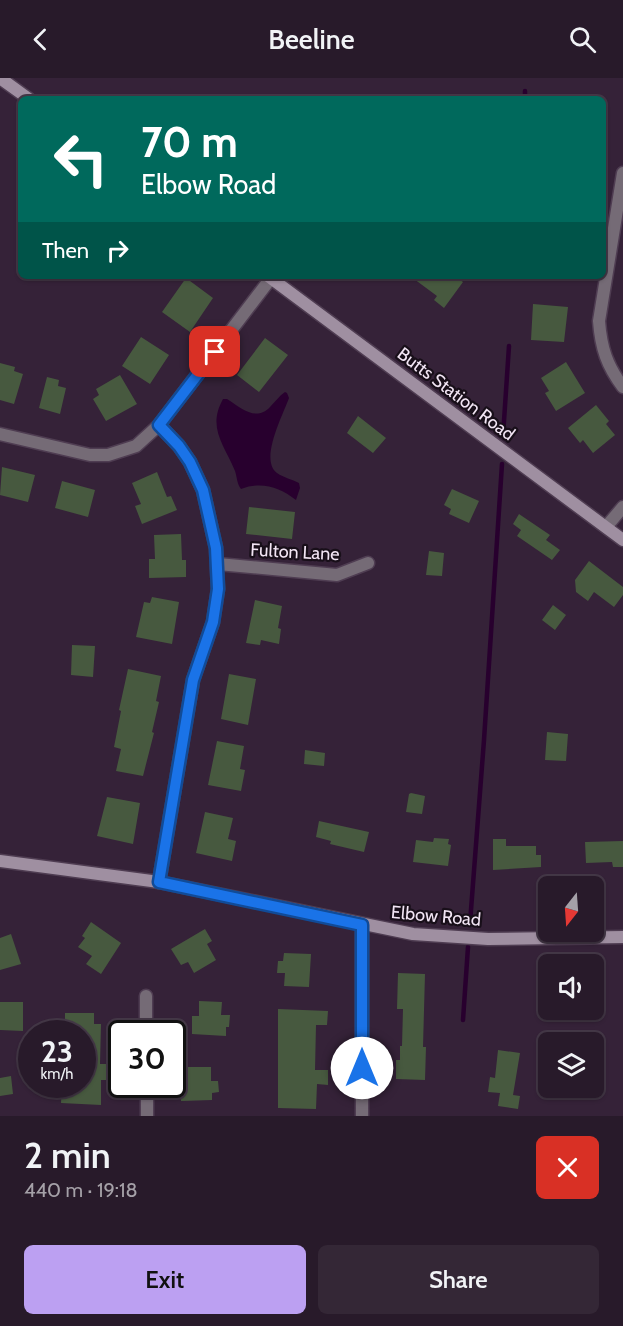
<!DOCTYPE html>
<html lang="en">
<head>
<meta charset="utf-8">
<style>
	body { margin:0; font-family:Cabin,sans-serif; background:#342736; color:#f1f3f6; height:100vh; display:flex; flex-direction:column; font-size:22px; white-space:nowrap }
	* { box-sizing:border-box; margin:0 }
	p { font-size:20px; color:#a5a1a8 }
	.icon { flex:none; width:33px; height:33px; fill:none; stroke:currentColor; stroke-width:2; stroke-linecap:round; stroke-linejoin:round }
	.map { position:relative; height:1038px; overflow:hidden }
	.details { display:flex; flex-direction:column; background:#281a2a; flex:1 }
	.details>* { flex:none }
	.top-card { position:absolute; left:18px; top:18px; width:588px; height:183px; border-radius:9px; box-shadow:0 2px 4px #0004,0 0 0 2px #443847; background:#00695c; color:#fff; overflow:hidden }
	.needle { width:39px; rotate:197deg }
	.fabs { position:absolute; left:538px; top:798px; display:grid; gap:12px }
	.fabs a { display:grid; place-items:center; width:66px; height:66px; border-radius:9px; background:#281a2a; box-shadow:0 2px 4px #0004,0 0 0 2px #443847; font-size:30px }
	.speed { position:absolute; left:18px; top:942px; display:flex; gap:12px; font-size:30px; font-weight:700; text-align:center }
	.speed>* { display:grid; place-content:center; width:78px; height:78px; border-radius:50%; background:#281a2a; box-shadow:0 2px 4px #0004,0 0 0 2px #443847; line-height:1 }
	.speed small { font-size:15px; font-weight:400 }
	.speed .limit { border:3px solid #111; border-radius:9px; background:#fff; color:#111 }
	.pin { position:absolute; display:grid; place-items:center; width:51px; height:51px; color:#fff; margin:-26px; border-radius:12px; box-shadow:0 3px 9px #0006 }
	.me { position:absolute; width:66px; margin:-33px; rotate:0deg; stroke-linejoin:round; filter:drop-shadow(0 0 4px #0008) }
	.turn { display:flex; align-items:center; gap:21px; height:126px; padding:0 24px; font-size:27px }
	.turn .icon { width:78px; height:78px; stroke-width:2.5 }
	.turn b { display:block; font-size:42px; line-height:51px }
	.then { display:flex; align-items:center; height:57px; padding:0 24px; background:#0003; gap:12px; font-size:22px }
	.round { display:grid; place-items:center; flex:none; width:63px; height:63px; border-radius:9px; background:#342736 }
	.overview { display:flex; align-items:center; justify-content:space-between; height:102px; padding:0 24px }
	h1 { font-size:36px; font-weight:600; line-height:45px }
	.primary-button { display:flex; gap:12px; margin-top:auto; padding:12px 24px }
	.primary-button a { flex:1; height:69px; border-radius:9px; background:#bca0f2; color:#111; font-size:24px; font-weight:600; line-height:69px; text-align:center }
	.primary-button a+a { background:#342736; color:#f1f3f6 }
	header { display:flex; justify-content:space-between; align-items:center; height:78px; padding:0 24px; background:#281a2a; font-size:27px; font-weight:600 }
	.map>svg:first-child { display:block }
</style>
</head>
<body>
<header><svg class="icon" aria-label="back" viewBox="0 0 24 24"><path d="M15 5l-7 7 7 7"/></svg>Beeline<svg class="icon" aria-label="search" viewBox="0 0 24 24"><circle cx="10" cy="10" r="6"/><path d="M15 15l6 6"/></svg></header>
<div class="map">
<svg width="623" height="1038" viewBox="0 0 623 1038">
	<rect width="100%" height="100%" fill="#352238"/>
	<path fill="#28002e" d="M285,314l2,1 2,5c-6,17 -30,62 -12,75 7,5 15,6 22,10l1,5 -4,12c-16,-13 -35,-19 -55,-11 -4,-5 -4,-12 -6,-18 -11,-27 -28,-43 -12,-72h4c14,9 29,23 43,8 5,-5 9,-11 15,-15z"/>
	<g fill="none" stroke-linecap="round" stroke-linejoin="round">
		<path stroke="#28002e" stroke-width="4.5" d="M525,21v-8
			M503,358l6,-90
			M470,845l14,-183 18,-276
			M463,942l5,-73"/>
	</g>
	<path fill="#47593f" d="M410,198h45l8,6 -19,26 -10,-8 3,-4z
		M186,200l27,20 -23,34 -28,-20z
		M533,226l35,3 -4,35 -33,-2z
		M141,259l28,18 -19,29 -28,-18z
		M265,260l23,17 -29,37 -22,-17z
		M566,284l19,31 -29,18 -11,-18 4,-2 -8,-13z
		M0,285l15,4 -1,4 9,3 -9,30 -14,-4z
		M120,297l17,29 -31,17 -13,-22 6,-4 -3,-6z
		M47,299l12,3 -1,6 8,2 -6,26 -21,-6z
		M596,327l13,16 -3,3 9,11 -22,18 -10,-13 -3,3 -12,-15z
		M358,338l28,22 -13,15 -26,-20z
		M2,389l33,8 -7,27 -28,-7z
		M157,394l10,25 4,-1 6,14 -35,14 -7,-18 6,-2 -9,-21z
		M62,403l33,9 -7,27 -33,-9z
		M452,411l27,12 -10,22 -20,-9 2,-5 -7,-4z
		M249,429l46,5 -3,27 -46,-5z
		M519,436l31,21 -4,5 14,10 -8,10 -35,-24 4,-6 -8,-6z
		M181,456l1,26h4v17l-37,1v-19h6l-1,-24z
		M429,473l15,2 -2,23 -16,-1z
		M589,483l34,26v8l-9,12 -20,-15 -6,9 -12,-9 -1,-12z
		M152,519l27,5 -7,42 -36,-7 8,-35 6,1z
		M255,522l27,6 -4,22 3,1 -2,15 -18,-4 -1,5 -14,-2z
		M553,527l13,10 -11,15 -13,-10z
		M72,567l23,1 -2,31 -22,-2z
		M128,591l33,7 -5,25 3,1 -7,30 2,1 -11,43 -27,-5 5,-22 -7,-2 7,-36 -2,-1z
		M229,596l27,5 -8,46 -27,-6z
		M547,654l21,2 -2,27 -21,-1z
		M217,663l27,5 -4,23 5,1 -4,21 -33,-6z
		M305,672l20,3 -1,13 -20,-2z
		M411,715l14,3 -3,18 -16,-2 3,-18z
		M107,719l33,6 -7,41 -36,-8z
		M205,734l28,6 -5,21 8,2 -4,20 -36,-8z
		M319,743l50,11 -5,20 -34,-8 1,-3 -15,-4z
		M434,760l15,1 -1,5 3,1 -3,21 -35,-4 3,-22 17,2z
		M493,761h13v7h30v9h5v12l-48,3z
		M623,763v26h-10l-1,-5 -26,1 -1,-21z
		M91,844l30,21 -20,31 -15,-10 6,-8 -14,-9 7,-9 -3,-2z
		M205,851l7,12 -5,3 9,16 -22,13 -6,-11 -7,3 -10,-16z
		M11,856l10,30 -21,6v-32z
		M284,875l27,1 -2,33 -25,-1 1,-13h-8l1,-12h5z
		M398,895l27,1 -2,73h3l-1,33 -29,-1v-19h4v-14h2l1,-37h-6z
		M199,923l23,1 -1,13h9l-1,12h-3v9l-34,-2v-18h7z
		M0,924h23v29l-23,-1z
		M278,931l50,2 -1,14h-11l-1,45h13v15l-11,-1 -1,25 -38,-1z
		M65,935h29v11h7l-1,40h13l-1,16h-11v25l-40,-2 1,-19h20l3,-44h-3v-6h-17z
		M498,972l22,3 -7,42 7,1 -2,13 -20,-3 2,-13 -12,-1 2,-15 5,1z
		M188,989h23v14h7l1,11 -7,1v7l-31,1 -1,-20h8z
		M11,998l2,18 -13,2v-18z"/>
	<g fill="none" stroke-linecap="round" stroke-linejoin="round">
		<defs>
			<path id="street" d="M623,95l-24,148c2,27 8,45 24,66
				M0,356l90,21h18l28,-9 23,-21 112,-147
				M606,449l17,-20
				M218,486l119,11 31,-12
				M159,804l34,-202 20,-58 5,-33 -2,-41 -13,-58 -13,-28 -11,-16 -20,-21
				M362,847v191
				M146,918v38
				M147,1006v32"/>
			<path id="secondary" d="M0,0l29,21
				M268,198l355,264
				M0,783l159,21 254,52 75,5 135,-2"/>
		</defs>
		<use href="#street" stroke="#4f3d52" stroke-width="15"/>
		<use href="#secondary" stroke="#4f3d52" stroke-width="15"/>
		<use href="#street" stroke="#756b76" stroke-width="12"/>
		<use href="#secondary" stroke="#9f8fa1" stroke-width="12"/>
	</g>
	<g fill="none" stroke-linecap="round" stroke-linejoin="round">
		<defs>
			<path id="route" d="M215,274l-56,73 20,21 11,16 13,28 13,58 2,41 -5,33 -20,58 -34,202 203,43v143"/>
		</defs>
		<use href="#route" stroke="#114b97" stroke-width="15"/>
		<use href="#route" stroke="#1a73e8" stroke-width="10"/>
	</g>
	<g text-anchor="middle" dominant-baseline="central" stroke-width="4.5" stroke-linejoin="round" paint-order="stroke">
		<g font-size="18" fill="#f2e5f4" stroke="#180f19">
			<text transform="translate(456 316) rotate(37)">Butts Station Road</text>
			<text transform="translate(295 474) rotate(3)">Fulton Lane</text>
			<text transform="translate(436 838) rotate(5)">Elbow Road</text>
		</g>
	</g>
</svg>
<div class="fabs">
<a><svg class="needle" viewBox="-14 -14 28 28"><path d="M0-13l5 13h-10z" fill="#e53935"/><path d="M0 13l5-13h-10z" fill="#a5a1a8"/></svg></a>
<a><svg class="icon" aria-label="sound" viewBox="0 0 24 24"><path d="M4 9h4l5-4v14l-5-4H4zM17 9q2 3 0 6"/></svg></a>
<a><svg class="icon" aria-label="layers" viewBox="0 0 24 24"><path d="M12 4l9 5-9 5-9-5zM3 14l9 5 9-5"/></svg></a>
</div>
<div class="speed"><div>23<small>km/h</small></div><div class="limit">30</div></div>
<div class="pin" style="left:215px;top:274px;background:#d93025"><svg class="icon" aria-label="arrive" viewBox="0 0 24 24"><path d="M6 21V4h12l-3 4 3 4H6"/></svg></div>
<svg class="me" style="left:362px;top:990px" viewBox="-20 -20 40 40"><circle r="19" fill="#fff"/><path d="M0-13L10 11 0 6-10 11z" fill="#1a73e8"/></svg>
<div class="top-card">
<div class="turn"><svg class="icon" aria-label="left" viewBox="0 0 24 24"><path d="M17 20v-9H6M10 6l-5 5 5 5"/></svg><div><b>70 m</b>Elbow Road</div></div>
<div class="then">Then<svg class="icon" aria-label="right" viewBox="0 0 24 24"><path d="M7 20v-9h11M14 6l5 5-5 5"/></svg></div>
</div>
</div>
<section class="details">
<div class="overview"><div><h1>2 min</h1><p>440 m · 19:18</p></div><a class="round" style="background:#d93025;color:#fff"><svg class="icon" aria-label="close" viewBox="0 0 24 24"><path d="M6 6l12 12M18 6L6 18"/></svg></a></div>
<div class="primary-button"><a>Exit</a><a>Share</a></div>
</section>
</body>
</html>
